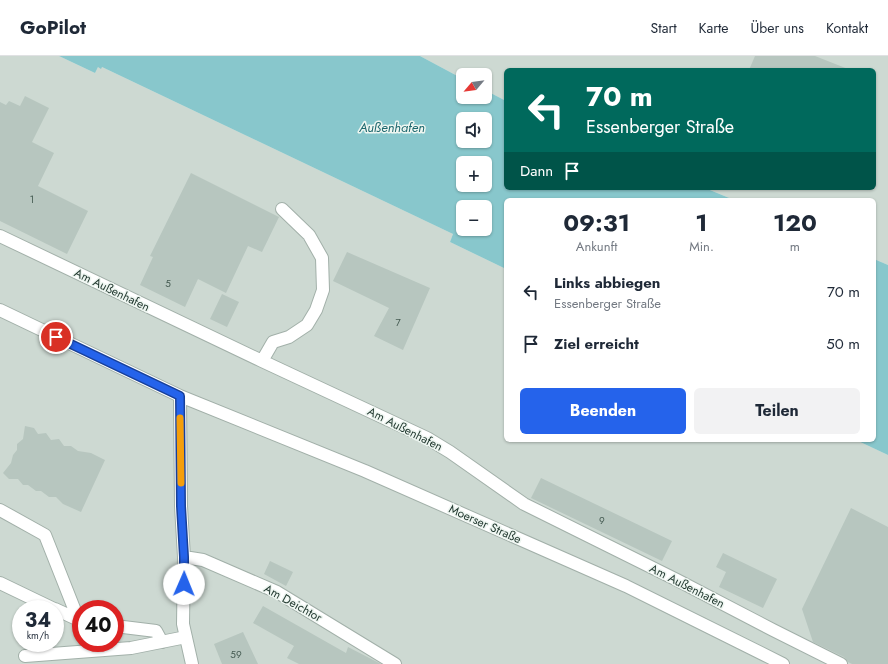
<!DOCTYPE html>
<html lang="de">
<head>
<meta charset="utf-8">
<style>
	body { margin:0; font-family:Jost,sans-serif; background:#f2f2f3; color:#1f2937; height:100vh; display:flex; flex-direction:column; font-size:15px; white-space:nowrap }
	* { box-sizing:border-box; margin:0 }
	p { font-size:13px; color:#747a83 }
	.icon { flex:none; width:22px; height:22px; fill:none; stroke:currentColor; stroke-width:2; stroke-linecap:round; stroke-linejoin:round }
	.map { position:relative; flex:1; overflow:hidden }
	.details { position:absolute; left:504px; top:142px; width:372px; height:244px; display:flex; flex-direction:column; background:#fff; border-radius:6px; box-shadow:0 1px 3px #0004 }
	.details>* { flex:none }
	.top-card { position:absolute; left:504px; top:12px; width:372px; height:122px; border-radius:6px; box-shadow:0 1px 3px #0004; background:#00695c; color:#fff; overflow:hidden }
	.needle { width:26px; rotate:241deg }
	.buttons { position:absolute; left:456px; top:12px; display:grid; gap:8px }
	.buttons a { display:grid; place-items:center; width:36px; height:36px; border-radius:6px; background:#fff; box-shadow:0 1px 3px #0004; font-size:20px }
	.speed { position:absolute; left:12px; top:544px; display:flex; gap:8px; font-size:20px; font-weight:700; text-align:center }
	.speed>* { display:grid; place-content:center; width:52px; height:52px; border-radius:50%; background:#fff; box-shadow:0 1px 3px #0004; line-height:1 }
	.speed small { font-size:10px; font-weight:400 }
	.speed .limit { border:6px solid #d22; background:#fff; color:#111 }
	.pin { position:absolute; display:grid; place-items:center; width:34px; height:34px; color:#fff; margin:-17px; border:2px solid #fff; border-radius:50%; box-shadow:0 1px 4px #0007 }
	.me { position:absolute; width:44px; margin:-22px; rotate:1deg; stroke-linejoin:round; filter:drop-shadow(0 0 3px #0008) }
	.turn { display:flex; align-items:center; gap:14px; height:84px; padding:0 16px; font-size:18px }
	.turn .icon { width:52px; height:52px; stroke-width:2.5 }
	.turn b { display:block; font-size:28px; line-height:34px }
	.then { display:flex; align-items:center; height:38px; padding:0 16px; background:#0003; gap:8px; font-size:15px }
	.eta { display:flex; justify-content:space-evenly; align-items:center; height:68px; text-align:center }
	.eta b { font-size:24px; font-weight:700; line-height:28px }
	.primary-button { display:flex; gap:8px; margin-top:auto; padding:8px 16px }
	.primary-button a { flex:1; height:46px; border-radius:6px; background:#2563eb; color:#fff; font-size:16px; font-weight:700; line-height:46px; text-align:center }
	.primary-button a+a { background:#f2f2f3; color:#1f2937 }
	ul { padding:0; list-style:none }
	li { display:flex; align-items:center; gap:12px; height:52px; padding:0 16px }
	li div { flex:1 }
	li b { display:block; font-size:15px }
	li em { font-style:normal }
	header { display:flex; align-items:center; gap:24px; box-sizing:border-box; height:56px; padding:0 20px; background:#fff; border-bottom:1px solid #e0e1e3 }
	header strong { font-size:19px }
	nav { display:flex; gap:22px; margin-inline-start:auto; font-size:14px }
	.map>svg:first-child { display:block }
</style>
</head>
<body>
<header>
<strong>GoPilot</strong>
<nav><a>Start</a><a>Karte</a><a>Über uns</a><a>Kontakt</a></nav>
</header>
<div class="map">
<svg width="888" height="608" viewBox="0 0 888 608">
	<rect width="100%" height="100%" fill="#dee9e3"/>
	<path fill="#cdd9d2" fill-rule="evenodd" d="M0,0h59l36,17 3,-6h4l351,167 -3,8 56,27v171h350l32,15v209h-888zM21,553h34v34h-34zM81,553h34v34h-34z
		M420,0h468v209l-14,-6v-59h-140l-29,-12h169v-118h-368v31l-21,-11v-15h-22v4z"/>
	<path fill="#88c7cc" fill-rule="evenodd" d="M59,0h361l43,23v18h22v-7l21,11v87h199l29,12h-228v69l-56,-27 3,-8 -351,-167 -1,2 -3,-2 -3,6zM463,63h22v22h-22zM463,107h22v22h-22zM463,151h22v22h-22z
		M874,203l14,6v190l-32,-15h18z"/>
	<path fill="#b7c6bf" d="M755,0h60l33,13 -99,1z
		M25,40l24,12 -17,34 22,11 -16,33 50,25 -21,43 -67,-33v-119l6,3 3,-4 11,5z
		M191,117l88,44 -17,35 -14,-6 -22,47 -28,-14 -13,28 -45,-22 13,-28 -3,-1z
		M347,196l83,36 -27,62 -29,-14 15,-28 -56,-27z
		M222,238l17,8 -12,25 -17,-8z
		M25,370l9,2 4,6 8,-1 5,7 8,-1 5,7h7l7,5 13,2 14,7 -24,52 -18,-8 -7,-7h-7l-8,-6h-5l-8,-6h-5l-5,-6h-9l-6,-6 8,-10 2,-8 4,-5v-6l6,-5z
		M541,422l131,63 -10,20 -131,-63z
		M851,452l37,19v137h-36l-4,-2 -4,-5 -31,-15 -11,-33z
		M723,497l54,26 -14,29 -44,-21 7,-15 -10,-5z
		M270,505l23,11 -7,14 -22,-12z
		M263,550l83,47 2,-6 33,17h-82l-12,-6 7,-12 -41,-23z
		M243,576l15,32h-36l-8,-20z"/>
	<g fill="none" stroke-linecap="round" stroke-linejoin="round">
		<defs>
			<path id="minor" d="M0,180l262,125 165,77 23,14 74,52 153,76 96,50 68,34
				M0,254l180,86 185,75 261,115 157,78
				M262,305l11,-19 16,-5 18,-12 9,-15 7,-20 -1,-32 -13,-23 -27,-26
				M180,340l1,110 3,51 -1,67 9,40
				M0,454l45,25 34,86
				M184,501l19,3 74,32 118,72
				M0,527l54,26
				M55,553l26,12
				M115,570l41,5 6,11
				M25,600l106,-8 55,-11"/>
		</defs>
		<use href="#minor" stroke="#a2b0a9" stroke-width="14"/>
		<use href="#minor" stroke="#fff" stroke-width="12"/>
	</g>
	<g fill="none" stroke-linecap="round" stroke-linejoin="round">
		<defs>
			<path id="route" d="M56,281l124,59 1,110 3,51v27"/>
		</defs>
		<use href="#route" stroke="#184099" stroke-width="10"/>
		<use href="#route" stroke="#2563eb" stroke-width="7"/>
		<path stroke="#f59e0b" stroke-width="7" d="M180,362l1,65"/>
	</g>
	<g text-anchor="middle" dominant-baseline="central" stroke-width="3" stroke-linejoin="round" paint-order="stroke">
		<g font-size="10" fill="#465c53">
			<text x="32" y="143">1</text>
			<text x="168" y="227">5</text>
			<text x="398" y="266">7</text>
			<text x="602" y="464">9</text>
			<text x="236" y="598">59</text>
		</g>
		<g font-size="12" fill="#21382f" stroke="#eef6f1">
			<text transform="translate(112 234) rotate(26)">Am Außenhafen</text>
			<text transform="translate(405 373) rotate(27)">Am Außenhafen</text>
			<text transform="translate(485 468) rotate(24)">Moerser Straße</text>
			<text transform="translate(687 530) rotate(27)">Am Außenhafen</text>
			<text transform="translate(293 547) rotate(29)">Am Deichtor</text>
		</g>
		<g font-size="13" font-style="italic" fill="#1f696f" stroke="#eef6f1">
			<text x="392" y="71">Außenhafen</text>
		</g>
	</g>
</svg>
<div class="buttons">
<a><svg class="needle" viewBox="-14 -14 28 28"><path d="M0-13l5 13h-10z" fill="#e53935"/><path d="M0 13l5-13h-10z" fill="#747a83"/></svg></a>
<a><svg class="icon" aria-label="sound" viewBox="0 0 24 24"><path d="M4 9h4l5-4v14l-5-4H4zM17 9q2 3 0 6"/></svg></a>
<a>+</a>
<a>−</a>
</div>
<div class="speed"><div>34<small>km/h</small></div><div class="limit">40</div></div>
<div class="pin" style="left:56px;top:281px;background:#d93025"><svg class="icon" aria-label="arrive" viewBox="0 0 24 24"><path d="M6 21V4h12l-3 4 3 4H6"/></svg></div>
<svg class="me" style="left:184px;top:528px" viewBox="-20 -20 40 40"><circle r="19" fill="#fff"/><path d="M0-13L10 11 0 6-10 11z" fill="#2563eb"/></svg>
<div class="top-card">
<div class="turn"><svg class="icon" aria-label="left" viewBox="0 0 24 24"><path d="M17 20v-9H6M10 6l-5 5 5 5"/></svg><div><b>70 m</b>Essenberger Straße</div></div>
<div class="then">Dann<svg class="icon" aria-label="arrive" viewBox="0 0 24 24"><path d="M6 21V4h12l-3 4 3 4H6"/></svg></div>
</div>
<section class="details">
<div class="eta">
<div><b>09:31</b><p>Ankunft</p></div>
<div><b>1</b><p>Min.</p></div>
<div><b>120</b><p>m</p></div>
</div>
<ul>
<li><svg class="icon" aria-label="left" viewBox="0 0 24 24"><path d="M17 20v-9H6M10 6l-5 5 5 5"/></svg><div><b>Links abbiegen</b><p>Essenberger Straße</p></div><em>70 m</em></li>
<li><svg class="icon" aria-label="arrive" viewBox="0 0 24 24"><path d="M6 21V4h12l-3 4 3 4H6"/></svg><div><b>Ziel erreicht</b></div><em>50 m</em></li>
</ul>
<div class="primary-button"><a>Beenden</a><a>Teilen</a></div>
</section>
</div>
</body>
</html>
